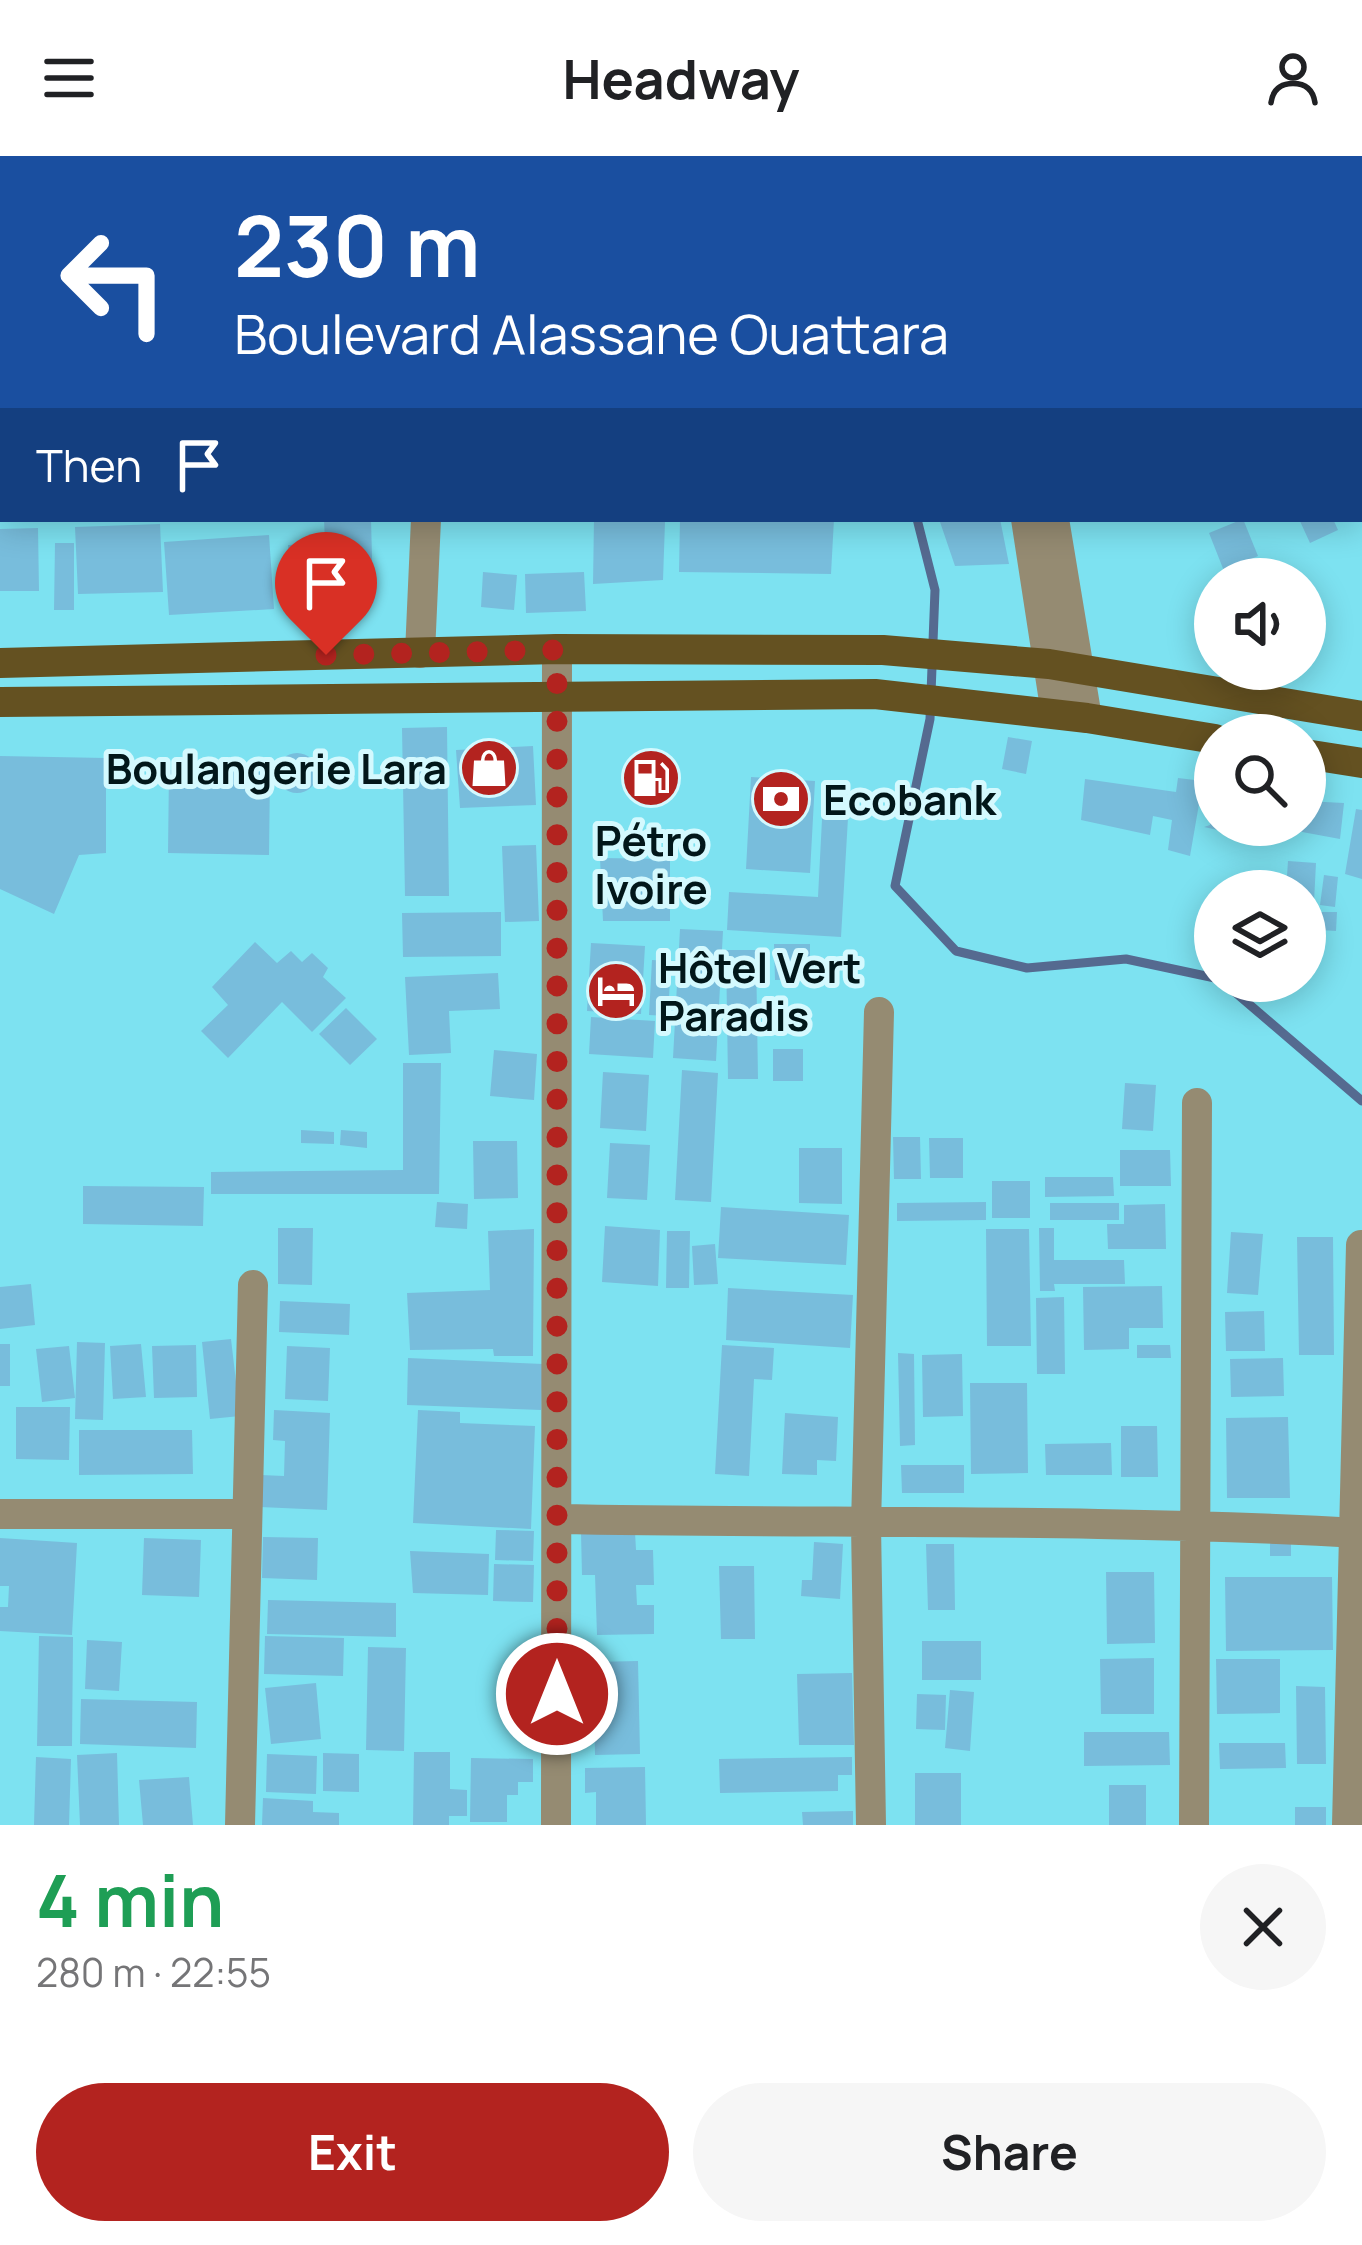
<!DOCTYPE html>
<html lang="en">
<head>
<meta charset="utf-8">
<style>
	body { margin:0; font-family:Manrope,sans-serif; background:#f6f6f6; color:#202124; height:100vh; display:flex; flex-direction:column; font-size:45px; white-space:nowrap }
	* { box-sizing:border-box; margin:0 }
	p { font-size:39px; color:#757577 }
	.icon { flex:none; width:66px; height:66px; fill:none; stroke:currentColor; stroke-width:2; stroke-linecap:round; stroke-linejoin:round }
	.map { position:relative; height:1669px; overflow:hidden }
	.drawer { display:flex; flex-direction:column; background:#fff; flex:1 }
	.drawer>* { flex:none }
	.hud { position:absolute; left:0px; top:0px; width:1362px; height:366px; box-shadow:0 6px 30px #0003; background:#1a4fa0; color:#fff; overflow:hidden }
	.tools { position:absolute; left:1194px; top:402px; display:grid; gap:24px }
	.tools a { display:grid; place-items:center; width:132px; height:132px; border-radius:50%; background:#fff; box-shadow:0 6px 30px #0003; font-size:60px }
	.pin { position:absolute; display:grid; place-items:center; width:102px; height:102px; color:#fff; margin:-123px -51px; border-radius:50% 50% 50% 0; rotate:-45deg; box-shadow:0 0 12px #0007 }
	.pin .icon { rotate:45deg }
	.me { position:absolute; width:132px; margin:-66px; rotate:0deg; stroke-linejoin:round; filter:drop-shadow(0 0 9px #0008) }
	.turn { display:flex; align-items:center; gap:42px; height:252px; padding:0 36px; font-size:54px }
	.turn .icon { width:156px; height:156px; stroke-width:2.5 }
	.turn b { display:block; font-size:84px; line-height:102px }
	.then { display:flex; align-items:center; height:114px; padding:0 36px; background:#0003; gap:24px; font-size:45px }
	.round { display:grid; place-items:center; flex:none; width:126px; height:126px; border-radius:63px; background:#f6f6f6 }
	.headline { display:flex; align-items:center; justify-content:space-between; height:204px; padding:0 36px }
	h1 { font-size:72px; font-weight:700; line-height:90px; color:#1e9e55 }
	.button { display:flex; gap:24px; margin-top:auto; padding:24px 36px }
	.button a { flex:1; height:138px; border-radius:72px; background:#b3231f; color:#fff; font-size:48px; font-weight:700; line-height:138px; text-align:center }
	.button a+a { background:#f6f6f6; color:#202124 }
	header { display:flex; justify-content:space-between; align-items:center; height:156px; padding:0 36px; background:#fff; font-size:54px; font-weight:700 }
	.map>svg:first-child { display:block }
</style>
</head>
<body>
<header><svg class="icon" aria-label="menu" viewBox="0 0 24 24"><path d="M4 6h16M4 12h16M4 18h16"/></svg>Headway<svg class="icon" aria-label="person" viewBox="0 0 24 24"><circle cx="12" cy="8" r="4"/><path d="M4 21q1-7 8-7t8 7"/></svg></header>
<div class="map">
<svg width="1362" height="1669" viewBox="0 0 1362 1669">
	<rect width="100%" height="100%" fill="#7de2f1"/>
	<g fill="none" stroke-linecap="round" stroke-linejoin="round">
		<path stroke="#556a90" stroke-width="9" d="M338,0l1,3
			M917,363l18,71 -5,129 -35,167 61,65 71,17 99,-9 89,19
			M1222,825l140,120"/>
	</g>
	<path fill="#78bddc" d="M324,363h47l2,76 -82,4 -3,-54 37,-2z
		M594,363l71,3 -2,58 -70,4z
		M680,363h154l-3,55 -152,-2z
		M939,363h61l9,45 -54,2z
		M1243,363l15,37 -34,15 -15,-38z
		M1299,363h34l5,11 -28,13z
		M160,368l3,68 -85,2 -3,-67z
		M38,372l1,63h-39v-62z
		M269,379l5,74 -105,6 -5,-73z
		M55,387h19v67h-20z
		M483,416l34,3 -3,35 -33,-3z
		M584,416l2,39 -60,2 -1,-39z
		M447,571l2,169h-44l-3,-168z
		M1008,581l24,4 -6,33 -24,-5z
		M533,590l3,59 -76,3 -4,-58z
		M277 617a20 20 0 1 1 40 0a20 20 0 1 1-40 0Z
		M0,600l106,2v95l-27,2 -25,59 -54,-25z
		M169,614l101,2 -1,83 -101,-2z
		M751,621l64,4 -5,92 -64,-4z
		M1178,622l25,3 -13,75 -22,-6 4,-30 -19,-4 -3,19 -69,-15 4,-41 91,13z
		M823,644l26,1 -8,136 -114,-7 2,-38 89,5z
		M1305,645l39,2 -4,36 -54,-10v-4h19z
		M1356,653l6,1v69l-17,-5z
		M1212,655l3,14h60l-3,17 -68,-15 6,-2z
		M536,689l3,76 -34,1 -3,-76z
		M600,702l70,1v62h-67z
		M1288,705l28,2 -2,39h-9v-11h-19z
		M1324,719l14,2 -3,30 -15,-2z
		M501,756v44l-98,1 -1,-44z
		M1321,756h16l-1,19 -16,-1z
		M680,773l43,2 -7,130 -43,-3z
		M255,786l22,21 14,-12 11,11 10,-9 16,15 -5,9 23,21 -34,34 -30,-30 -54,56 -27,-27 27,-26 -16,-18z
		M591,787l54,3 -4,68 -54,-3z
		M774,788h36v35l-35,1z
		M726,794h30l2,129h-30z
		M652,804l19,1 -3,55 -19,-1z
		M498,817l2,36 -51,2 2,42 -42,2 -4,-78z
		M346,852l31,31 -27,26 -31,-31z
		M591,861l64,4 -2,37 -64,-4z
		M773,893h30v32h-30z
		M494,894l43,4 -3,46 -44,-4z
		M403,907h38l-2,131h-228v-22l192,-2z
		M682,914l36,3 -7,129 -36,-2z
		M603,916l46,3 -3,56 -46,-3z
		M1125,927l31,2 -3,46 -31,-2z
		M301,974l33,2v12l-33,-1z
		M341,974l26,2v16l-27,-3z
		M893,981h27l1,42h-27z
		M929,982h34v40h-33z
		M473,985h44l1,57 -44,1z
		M610,987l40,2 -3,55 -40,-2z
		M799,992h43v56l-43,-1z
		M1120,994h50l1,36h-51z
		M1045,1021h68l1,19 -69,1z
		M992,1025h38v37h-38z
		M83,1030l121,1 -1,39 -120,-2z
		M437,1046l31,2 -1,25 -32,-2z
		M986,1046v18l-89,1v-18z
		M1050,1047h69v17h-69z
		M1165,1048l1,45h-58l-1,-25h17v-19z
		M721,1051l128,8 -3,50 -128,-7z
		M605,1070l55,4 -2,56 -56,-4z
		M278,1072h35l-1,57 -34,-1z
		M1039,1072h15v32h70l1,24h-71l1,7h-15z
		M534,1073l-1,127h-39l-1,-7 -83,1 -3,-57 83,-3 -2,-59z
		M986,1073h43l2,117h-44z
		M667,1075h23l-1,57h-23z
		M1231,1076l32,2 -5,61 -31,-2z
		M1297,1081h36l1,118h-35z
		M715,1088l3,40 -24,1 -2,-39z
		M31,1128l4,41 -35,4v-42z
		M1162,1130l1,42h-34v21l-45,1 -1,-63z
		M728,1132l125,7 -3,53 -124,-8z
		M1064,1141l1,77h-28l-1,-76z
		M280,1145l70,3 -1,31 -70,-3z
		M1264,1155l1,40h-39l-1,-39z
		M231,1183l9,77 -30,3 -8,-77z
		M77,1186l28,1 -2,77 -28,-1z
		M0,1188h10v42h-10z
		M141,1188l5,53 -33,2 -3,-53z
		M196,1189l1,52 -43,1 -2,-52z
		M722,1189l52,3 -2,32 -18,-1 -5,97 -34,-2z
		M1137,1189h33l1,13h-34z
		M69,1190l6,52 -33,4 -6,-53z
		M287,1190l43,2 -2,53 -43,-2z
		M898,1197l16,1 1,91 -15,1z
		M962,1198l1,62 -40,1 -1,-62z
		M408,1202l135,6 -2,46 -134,-5z
		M1283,1202l1,38 -53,1 -1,-38z
		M970,1227h57l1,90 -57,1z
		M16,1251h54l-1,53 -53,-1z
		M274,1254l56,3 -3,97 -67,-3 1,-32 23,1 1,-35 -12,-1z
		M418,1254l42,2v11l75,3 -4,103 -118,-6z
		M785,1257l53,4 -2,44 -19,-1v15l-35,-1z
		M1288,1261l2,81h-63l-1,-80z
		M1121,1270h36l1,51h-37z
		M79,1274h113l1,44 -114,1z
		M1111,1287l1,32h-66l-1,-31z
		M901,1309h63v28h-62z
		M496,1374l38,1 -1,30 -38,-1z
		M635,1376l1,18h17l1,35h-18l1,20h17v29l-57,1 -2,-60h-13l-1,-42z
		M1270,1376l21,1v23h-21z
		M263,1381l55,1 -1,42 -55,-2z
		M0,1382l77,5 -5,92 -72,-4v-24h8l1,-21h-9z
		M144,1382l57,2 -2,57 -57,-2z
		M814,1386l29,2 -3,55 -39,-3 1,-16h10z
		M926,1388h28l1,66h-27z
		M410,1395l79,3 -1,41 -75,-2z
		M494,1408l40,1 -1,37 -40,-1z
		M719,1410h35l1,73h-34z
		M1106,1416h48l1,71 -48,1z
		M1225,1421h107l1,73 -107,1z
		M268,1444l128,3v34l-129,-3z
		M39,1480l34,1 -1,109h-35z
		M265,1480l79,2 -1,38 -79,-2z
		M87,1484l35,2 -3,49 -34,-2z
		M922,1485h59v39h-59z
		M368,1491l38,1 -2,103 -38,-1z
		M1154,1502v56h-53l-1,-55z
		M1216,1503h64v54l-63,1z
		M638,1505l2,93 -45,1 -2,-93z
		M852,1517l2,72h-55l-2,-71z
		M316,1527l5,56 -50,5 -6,-56z
		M1296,1530l29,1 1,77h-29z
		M950,1534l24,2 -4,59 -25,-3z
		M917,1538l29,1 -1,35 -29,-1z
		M81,1543l116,3 -1,46 -116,-4z
		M1084,1576h85l1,33 -86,1z
		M1219,1587h66l1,25 -66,1z
		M414,1596h36v37l17,1v26h-18v9h-36z
		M117,1597l2,72h-39l-3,-70z
		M323,1597l36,1v38l-36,-1z
		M267,1598l50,2 -1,38 -50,-2z
		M36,1601l35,2 -2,66h-35z
		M852,1601v18h-14v16l-118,2 -1,-34z
		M471,1602l62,1v23h-15v13h-11v27h-37z
		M645,1611l1,58h-50v-33l-11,1v-25z
		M915,1617h46v52h-46z
		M189,1621l4,48h-50l-4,-45z
		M1109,1629h37v40h-37z
		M263,1642l50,3v11l26,1v12h-77z
		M1295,1651h31v18h-31z
		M853,1655v14h-50l-1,-13z"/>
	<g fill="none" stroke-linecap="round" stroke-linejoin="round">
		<path stroke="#958b72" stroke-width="30" d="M953,0l1,3
			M978,0l1,3
			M1358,0l4,9
			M1026,363l30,195
			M1054,363l33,199
			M420,497l6,-134
			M0,1358h245
			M557,1363c269,5 537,-1 805,14
			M240,1669l13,-540
			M556,1669l1,-1176
			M871,1669l-5,-300 13,-513
			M1194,1669l3,-722
			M1347,1669l14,-580"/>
		<path stroke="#645121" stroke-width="30" d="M0,507l557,-14 326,1 166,14 313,52
			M0,546l875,-8 212,24 128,21
			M1305,598l57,9"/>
	</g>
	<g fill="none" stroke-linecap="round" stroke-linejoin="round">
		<path stroke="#b3231f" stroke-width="21" stroke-dasharray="0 37.8" d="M326,499l231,-5v1044"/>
	</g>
	<defs>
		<symbol id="shop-disc" viewBox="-11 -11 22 22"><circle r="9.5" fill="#b3231f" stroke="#d4f9fe"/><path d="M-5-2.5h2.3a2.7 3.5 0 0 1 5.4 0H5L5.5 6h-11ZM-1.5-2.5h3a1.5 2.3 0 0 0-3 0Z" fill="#fff"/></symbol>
		<symbol id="fuel-disc" viewBox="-11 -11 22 22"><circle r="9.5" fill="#b3231f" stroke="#d4f9fe"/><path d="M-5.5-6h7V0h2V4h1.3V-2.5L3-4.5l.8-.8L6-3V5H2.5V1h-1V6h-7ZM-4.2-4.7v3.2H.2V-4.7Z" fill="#fff"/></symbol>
		<symbol id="bank-disc" viewBox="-11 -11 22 22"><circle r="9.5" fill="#b3231f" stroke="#d4f9fe"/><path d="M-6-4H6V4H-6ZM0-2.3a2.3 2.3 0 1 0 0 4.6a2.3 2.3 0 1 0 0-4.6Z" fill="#fff"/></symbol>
		<symbol id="hotel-disc" viewBox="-11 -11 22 22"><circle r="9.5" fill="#b3231f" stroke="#d4f9fe"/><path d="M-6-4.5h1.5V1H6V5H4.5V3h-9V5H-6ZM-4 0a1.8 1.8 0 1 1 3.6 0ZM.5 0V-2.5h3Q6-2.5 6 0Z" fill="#fff"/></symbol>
	</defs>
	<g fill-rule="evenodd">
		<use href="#shop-disc" x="456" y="579" width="66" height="66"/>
		<use href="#fuel-disc" x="618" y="589" width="66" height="66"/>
		<use href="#bank-disc" x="748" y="610" width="66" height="66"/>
		<use href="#hotel-disc" x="583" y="802" width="66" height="66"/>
	</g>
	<g text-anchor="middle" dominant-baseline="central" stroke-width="10" stroke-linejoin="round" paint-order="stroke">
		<g font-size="42" font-weight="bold" fill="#02171a" stroke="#d4f9fe" text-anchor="start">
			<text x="447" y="612" text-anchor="end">Boulangerie Lara</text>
			<text x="823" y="643">Ecobank</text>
			<text x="651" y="684" text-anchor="middle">Pétro<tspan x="651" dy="48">Ivoire</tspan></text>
			<text x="658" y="811">Hôtel Vert<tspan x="658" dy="48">Paradis</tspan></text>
		</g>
	</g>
</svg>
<div class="tools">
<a><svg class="icon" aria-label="sound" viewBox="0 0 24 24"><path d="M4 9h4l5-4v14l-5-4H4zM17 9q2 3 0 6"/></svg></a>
<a><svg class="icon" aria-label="search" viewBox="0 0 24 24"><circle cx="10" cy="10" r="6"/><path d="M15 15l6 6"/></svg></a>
<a><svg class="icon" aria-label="layers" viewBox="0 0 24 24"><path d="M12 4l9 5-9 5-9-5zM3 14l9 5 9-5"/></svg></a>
</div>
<div class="pin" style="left:326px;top:499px;background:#d93025"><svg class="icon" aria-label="arrive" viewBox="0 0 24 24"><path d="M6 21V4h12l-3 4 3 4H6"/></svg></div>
<svg class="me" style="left:557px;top:1538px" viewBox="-20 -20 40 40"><circle r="17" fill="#b3231f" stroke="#fff" stroke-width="3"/><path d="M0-11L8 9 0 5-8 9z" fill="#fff"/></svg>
<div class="hud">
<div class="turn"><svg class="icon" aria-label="left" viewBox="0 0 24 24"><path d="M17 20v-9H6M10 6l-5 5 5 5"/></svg><div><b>230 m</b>Boulevard Alassane Ouattara</div></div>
<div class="then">Then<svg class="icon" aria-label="arrive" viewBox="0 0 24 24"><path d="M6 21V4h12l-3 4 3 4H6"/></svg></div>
</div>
</div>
<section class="drawer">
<div class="headline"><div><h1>4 min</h1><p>280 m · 22:55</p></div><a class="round"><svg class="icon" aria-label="close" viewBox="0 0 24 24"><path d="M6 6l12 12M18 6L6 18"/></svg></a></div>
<div class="button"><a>Exit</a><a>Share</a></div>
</section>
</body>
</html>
